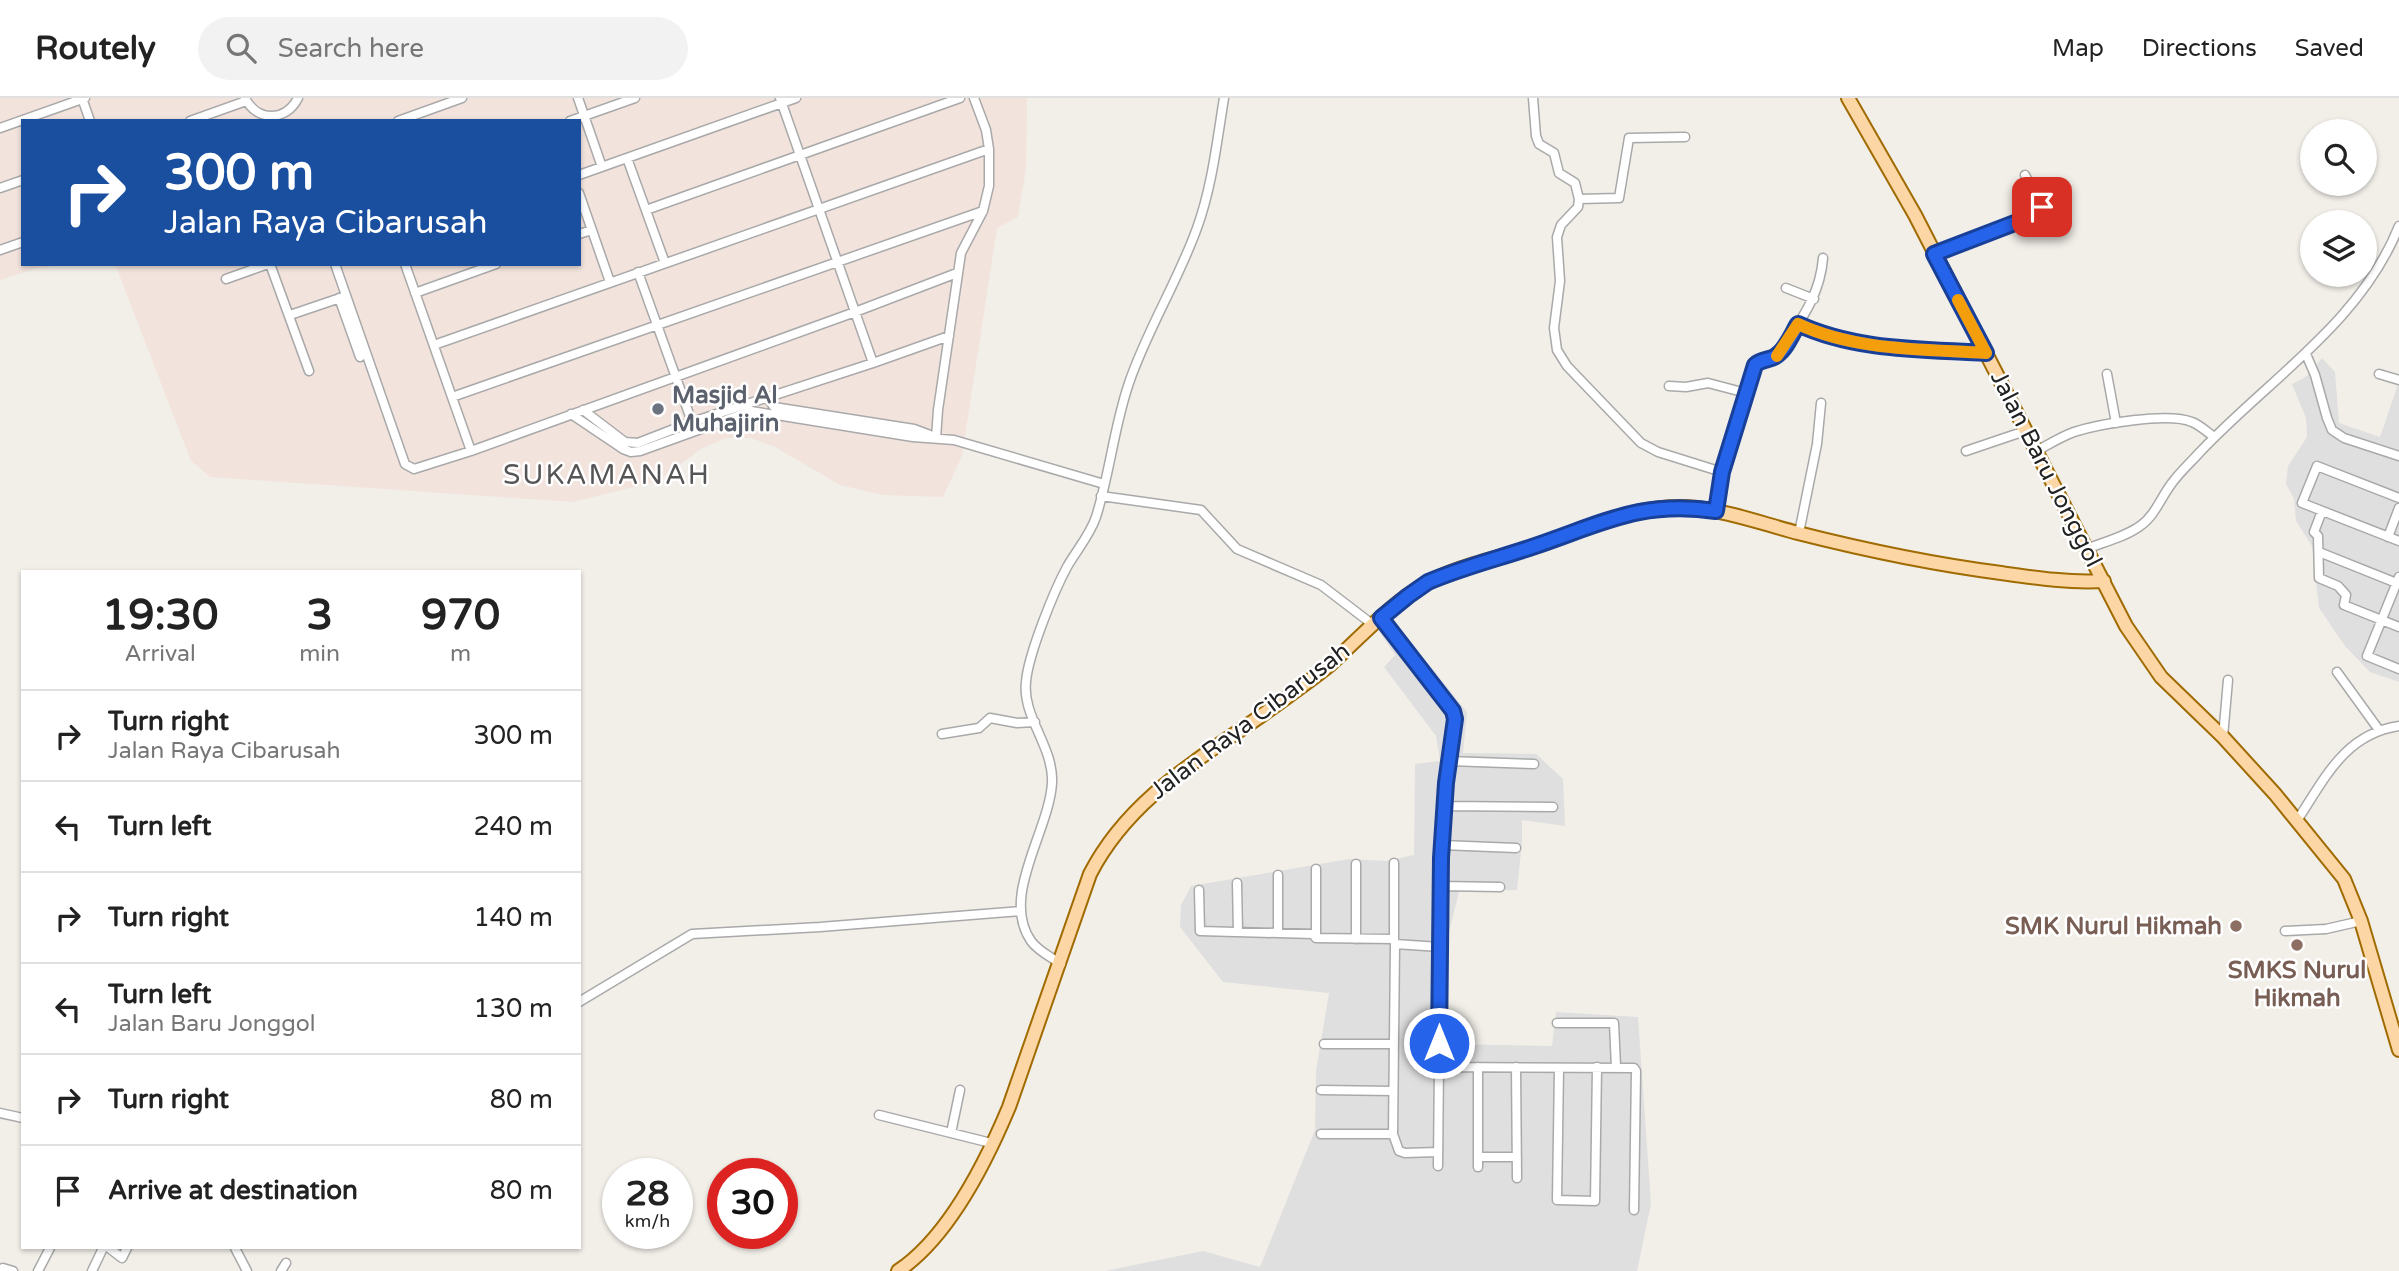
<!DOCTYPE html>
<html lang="en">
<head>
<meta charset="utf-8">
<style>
	body { margin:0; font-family:"Varela Round",sans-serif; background:#f2f2f2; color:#222; height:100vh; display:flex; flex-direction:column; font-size:26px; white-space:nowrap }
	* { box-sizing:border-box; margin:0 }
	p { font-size:23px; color:#767676 }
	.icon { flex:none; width:38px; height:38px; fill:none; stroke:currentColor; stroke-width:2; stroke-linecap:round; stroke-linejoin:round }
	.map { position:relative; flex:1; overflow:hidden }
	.drawer { position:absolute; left:21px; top:472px; width:560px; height:679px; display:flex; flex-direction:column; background:#fff; border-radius:0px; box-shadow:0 2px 5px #0004 }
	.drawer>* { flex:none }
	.guide { position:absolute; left:21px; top:21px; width:560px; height:147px; border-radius:0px; box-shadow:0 2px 5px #0004; background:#1a4fa0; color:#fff; overflow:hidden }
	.tools { position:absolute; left:2300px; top:21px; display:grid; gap:14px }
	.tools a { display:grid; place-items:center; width:77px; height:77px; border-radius:50%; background:#fff; box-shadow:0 2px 5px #0004; font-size:35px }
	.speed { position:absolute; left:602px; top:1060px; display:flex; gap:14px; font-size:35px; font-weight:700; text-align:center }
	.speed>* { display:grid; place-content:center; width:91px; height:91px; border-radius:50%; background:#fff; box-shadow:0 2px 5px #0004; line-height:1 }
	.speed small { font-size:18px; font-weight:400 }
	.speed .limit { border:10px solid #d22; background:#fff; color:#111 }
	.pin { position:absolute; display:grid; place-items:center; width:60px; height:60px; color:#fff; margin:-30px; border-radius:14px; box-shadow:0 4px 10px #0006 }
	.me { position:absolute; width:77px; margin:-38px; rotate:0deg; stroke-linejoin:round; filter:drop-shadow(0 0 5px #0008) }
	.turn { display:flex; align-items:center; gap:24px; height:147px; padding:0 28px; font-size:32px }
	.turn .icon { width:91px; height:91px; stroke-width:2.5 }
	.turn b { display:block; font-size:49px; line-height:60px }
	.eta { display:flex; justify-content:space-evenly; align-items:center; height:119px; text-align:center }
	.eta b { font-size:42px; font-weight:700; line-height:49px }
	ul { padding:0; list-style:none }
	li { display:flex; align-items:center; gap:21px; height:91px; padding:0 28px; border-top:2px solid #e0e0e0 }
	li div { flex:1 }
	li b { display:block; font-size:26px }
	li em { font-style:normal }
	header { display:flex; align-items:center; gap:42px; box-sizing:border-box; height:98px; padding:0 35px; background:#fff; border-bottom:2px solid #e0e0e0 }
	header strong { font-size:33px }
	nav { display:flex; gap:38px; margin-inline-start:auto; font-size:24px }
	.search { width:490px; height:63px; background:#f2f2f2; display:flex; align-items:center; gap:18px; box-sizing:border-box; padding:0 24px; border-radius:38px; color:#767676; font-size:26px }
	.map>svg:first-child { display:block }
</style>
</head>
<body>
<header>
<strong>Routely</strong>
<div class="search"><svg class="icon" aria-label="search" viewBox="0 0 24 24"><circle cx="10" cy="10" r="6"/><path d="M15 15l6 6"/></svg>Search here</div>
<nav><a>Map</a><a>Directions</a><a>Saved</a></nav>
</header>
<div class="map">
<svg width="2399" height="1173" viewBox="0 0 2399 1173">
	<rect width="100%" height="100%" fill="#f2efe9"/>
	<path fill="#e0dfdf" d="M2322,260l13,14 4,51 41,14 19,-56v301l-29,-10 -25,-26 -26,-38 -7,-62 -16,-25 -2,-22 -8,-15 2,-18 19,-29 -1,-19 -14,-34 15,-8z
		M1393,522l74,92 -4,41 73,1 27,25 2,47 -43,-6v22l-5,48 -58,2 -13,52 1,100 105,2 4,-34 82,5 13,187 -14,67h-532l98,-20 57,16 55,-137 1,-59 13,-78 -106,-11 -43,-55 1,-22 10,-19 158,-27 37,2 28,-6 1,-91 25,-3 -4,-25 -52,-69 11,-12 -16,-24z"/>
	<path fill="#f3e3dd" d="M0,0h1027l-1,71 -8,48 -21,11 -35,228 -19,41 -60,-2 -43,-10 -65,-38 -24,-9h-25l-25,11 -43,32 -85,21 -363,-25 -19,-16 -76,-197h464v-143h-556v143h52l-38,4 -37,12z"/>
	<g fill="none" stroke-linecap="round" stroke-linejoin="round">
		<defs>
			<path id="minor" d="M82,0l8,23
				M245,0c12,24 41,24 53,0
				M578,0l24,69
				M780,0l93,265
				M1533,0l3,38 3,8 15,9 5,20 16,10 4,16 -1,8 -17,18 -4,12 3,44 -6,47 3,22 10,16 74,77 17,9 64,20
				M190,23l56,-20
				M398,23l64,-23
				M570,23l65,-23
				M0,30l85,-30
				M627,60l38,105
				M579,77l217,-77
				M0,90l23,-8
				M579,95l31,89
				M1579,101l40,-1 10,-60 56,-1
				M646,112l314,-112
				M579,136l13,-4
				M0,152l23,-8
				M1934,156l107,-42 -1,-8 -15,-29
				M270,166l39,107
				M335,166l70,200 9,5 57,-18 384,-139 102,-39
				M405,166l66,187
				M638,174l54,150
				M226,181l42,-15
				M1786,190l28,11
				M415,195l81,-29
				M339,200l21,59
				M290,217l53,-18
				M1798,226c58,27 125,25 188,29
				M434,247l555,-196
				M2306,256l9,21 12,43 5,12 12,8 55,18
				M2107,276l9,49
				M2379,276l20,6
				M1669,288l17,1 22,-4 38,10
				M452,299l531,-186
				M767,299l7,10 140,22 16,6
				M583,312l42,32 13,1 54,-21 181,-59 76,-27
				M571,316l52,35 8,3 9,-1 111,-40 162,26 41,3 150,44
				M936,340l2,-28 23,-157 22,-42 6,-25v-37l-3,-19 -12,-32
				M1966,353l59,-20
				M2035,354c13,-7 25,-15 39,-20 25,-8 94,-20 118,-10 8,3 15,10 22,15
				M1101,398l100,14 36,39 84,36 51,39
				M2399,400l-82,-32 -15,37 97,38
				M1716,413l6,-39 33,-107c7,-8 17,-5 24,-11 20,-32 41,-57 44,-96
				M2322,413l-8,21 4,4 1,42 19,8 8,9 -2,10 55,22
				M1799,435l18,-89 4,-41
				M2388,439l11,-29
				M2086,451c18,-7 39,-12 54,-23 15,-10 21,-29 32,-43 8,-11 19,-21 28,-31 69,-73 161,-130 199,-226
				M2319,454l80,32
				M2399,479l-32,79 32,13
				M1381,520l72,93 2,8 -10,64 -4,75 -3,308
				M2337,574l42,58
				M942,636l37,-6 11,-10 27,5 18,-1
				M2223,639l5,-57
				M1449,663l85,3
				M1444,708l109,1
				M2298,721c27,-41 47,-85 101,-93
				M1442,747l74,3
				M1394,765v76
				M1356,766v75
				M1316,771v69
				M1237,785l1,49
				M1440,788l60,1
				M1199,792l1,41 113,3 3,4 78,1 1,5 45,3
				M2285,833l41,-2 35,-8
				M1278,835v-58
				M1395,846l-2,190 6,17 6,2 32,-1
				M1061,866c-10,-7 -23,-13 -30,-23 -31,-45 18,-109 21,-158 2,-36 -30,-66 -26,-101 2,-27 28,-91 41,-115 9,-16 23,-32 29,-50 14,-44 18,-91 33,-134 18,-53 49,-102 68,-155 15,-41 20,-87 27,-130
				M579,904l113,-68 128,-7 201,-16
				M1557,925h57l2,44
				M1324,946h69
				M1439,969l195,1 2,3 -2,139
				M1478,969v100
				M1516,969l1,111
				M1559,970l-2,132 38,1 2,-134
				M1321,992l72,1
				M0,1015l23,5
				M879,1017l112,28
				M951,1035l9,-43
				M1321,1036h72
				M1478,1059h39
				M109,1150l13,10 5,-10
				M235,1150l12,23
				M2,1173l1,-3 10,3
				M38,1173l12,-23
				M92,1173l11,-23
				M281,1173l5,-8"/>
			<path id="primary" d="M1848,0l67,117 211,411 35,51 62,60 52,57 69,85 17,42 38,129
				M898,1173c51,-34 88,-109 111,-164l81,-233c44,-86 131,-126 204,-182 12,-9 25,-18 37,-28 28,-26 54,-54 86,-75 33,-22 77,-30 114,-41 54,-18 107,-47 166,-40 34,4 67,16 101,25 67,17 134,31 203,40 35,5 68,10 103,8"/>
		</defs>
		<use href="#minor" stroke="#a9a9a9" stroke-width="11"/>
		<use href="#primary" stroke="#a06b00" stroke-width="16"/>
		<use href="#minor" stroke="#fff" stroke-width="8"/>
		<use href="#primary" stroke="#fcd6a4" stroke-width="12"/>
	</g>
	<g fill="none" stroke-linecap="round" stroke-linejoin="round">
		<defs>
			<path id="route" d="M1439,945l2,-185 5,-75 9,-64 -2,-8 -72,-93 27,-22 20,-14c35,-15 72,-24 107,-36 68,-23 107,-46 181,-35l6,-39 33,-107c7,-7 16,-4 22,-10 9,-6 15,-21 21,-31 58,27 125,25 188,29l-52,-99 104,-40 3,-2 1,-5"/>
		</defs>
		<use href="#route" stroke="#184099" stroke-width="18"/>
		<use href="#route" stroke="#2563eb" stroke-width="12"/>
		<path stroke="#f59e0b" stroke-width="12" d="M1777,258l21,-32c58,27 125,25 188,29l-28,-53"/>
	</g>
	<circle fill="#6b7280" stroke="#fff" stroke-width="2.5" cx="658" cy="311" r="7"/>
	<g fill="#8d6e63" stroke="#fff" stroke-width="2.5">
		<circle cx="2236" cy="828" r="7"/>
		<circle cx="2297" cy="847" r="7"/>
	</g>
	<g text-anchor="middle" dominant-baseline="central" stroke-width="5" stroke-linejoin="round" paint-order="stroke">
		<g font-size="24" font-weight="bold" fill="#5b616d" stroke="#fff" text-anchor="start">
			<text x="672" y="297">Masjid Al<tspan x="672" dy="28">Muhajirin</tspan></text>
		</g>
		<g font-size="24" fill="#222" stroke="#fff">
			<text transform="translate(2046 371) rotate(63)">Jalan Baru Jonggol</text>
			<text transform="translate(1250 623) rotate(-37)">Jalan Raya Cibarusah</text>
		</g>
		<g font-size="24" font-weight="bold" fill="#785e54" stroke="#fff" text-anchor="end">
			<text x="2222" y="828">SMK Nurul Hikmah</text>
			<text x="2297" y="872" text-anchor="middle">SMKS Nurul<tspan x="2297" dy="28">Hikmah</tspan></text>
		</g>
		<g font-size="28" letter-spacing="2" fill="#555" stroke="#fff">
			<text x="607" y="377">SUKAMANAH</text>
		</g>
	</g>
</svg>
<div class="tools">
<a><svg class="icon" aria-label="search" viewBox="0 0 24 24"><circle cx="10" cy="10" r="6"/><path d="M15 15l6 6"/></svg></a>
<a><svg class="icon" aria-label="layers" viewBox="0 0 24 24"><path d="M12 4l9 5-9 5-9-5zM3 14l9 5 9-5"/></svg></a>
</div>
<div class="speed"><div>28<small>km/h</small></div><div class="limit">30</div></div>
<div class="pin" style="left:2042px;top:109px;background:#d93025"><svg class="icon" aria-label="arrive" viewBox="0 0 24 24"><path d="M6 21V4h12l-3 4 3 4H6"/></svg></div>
<svg class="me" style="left:1439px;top:945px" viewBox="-20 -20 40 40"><circle r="17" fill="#2563eb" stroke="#fff" stroke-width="3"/><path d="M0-11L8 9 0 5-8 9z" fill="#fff"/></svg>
<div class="guide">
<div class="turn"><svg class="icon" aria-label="right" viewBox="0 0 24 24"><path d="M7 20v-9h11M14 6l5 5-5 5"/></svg><div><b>300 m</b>Jalan Raya Cibarusah</div></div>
</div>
<section class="drawer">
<div class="eta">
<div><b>19:30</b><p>Arrival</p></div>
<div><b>3</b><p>min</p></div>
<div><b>970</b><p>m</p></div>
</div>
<ul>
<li><svg class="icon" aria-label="right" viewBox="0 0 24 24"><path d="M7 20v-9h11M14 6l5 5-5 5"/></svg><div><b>Turn right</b><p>Jalan Raya Cibarusah</p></div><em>300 m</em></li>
<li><svg class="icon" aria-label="left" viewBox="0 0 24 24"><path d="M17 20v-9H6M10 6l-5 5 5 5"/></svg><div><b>Turn left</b></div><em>240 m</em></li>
<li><svg class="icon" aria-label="right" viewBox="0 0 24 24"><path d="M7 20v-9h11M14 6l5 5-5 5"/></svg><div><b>Turn right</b></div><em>140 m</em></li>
<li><svg class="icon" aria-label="left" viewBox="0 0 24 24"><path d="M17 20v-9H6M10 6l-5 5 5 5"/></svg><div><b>Turn left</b><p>Jalan Baru Jonggol</p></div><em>130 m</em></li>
<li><svg class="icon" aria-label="right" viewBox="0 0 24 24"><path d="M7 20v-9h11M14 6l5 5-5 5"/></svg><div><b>Turn right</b></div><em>80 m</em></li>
<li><svg class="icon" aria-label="arrive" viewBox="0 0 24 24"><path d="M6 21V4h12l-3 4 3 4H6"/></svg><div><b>Arrive at destination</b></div><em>80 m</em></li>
</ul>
</section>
</div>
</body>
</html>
